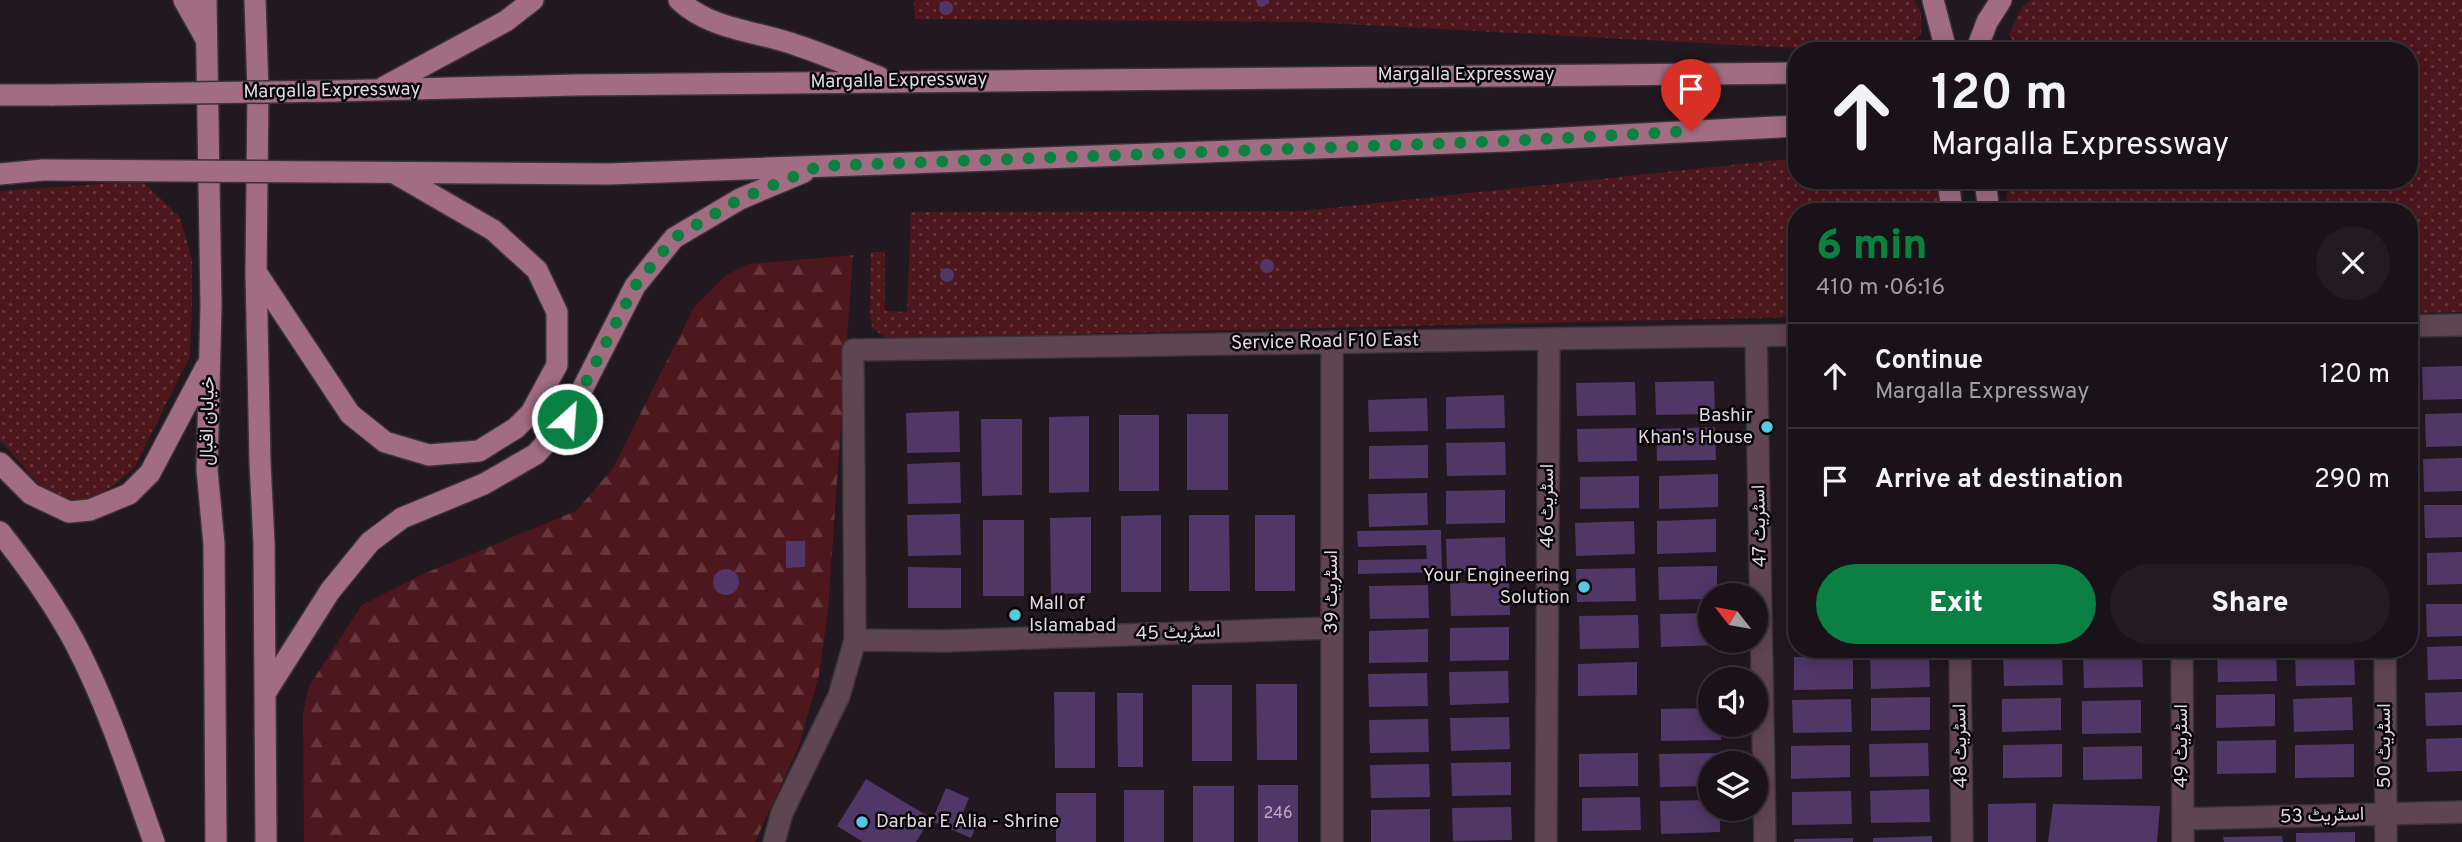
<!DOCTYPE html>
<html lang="en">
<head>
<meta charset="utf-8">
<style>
	body { margin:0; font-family:Overpass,Vazirmatn,sans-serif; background:#221b21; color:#f1f3f6; height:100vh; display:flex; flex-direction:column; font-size:26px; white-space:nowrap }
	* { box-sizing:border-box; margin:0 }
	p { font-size:23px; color:#9f9ea2 }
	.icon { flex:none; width:38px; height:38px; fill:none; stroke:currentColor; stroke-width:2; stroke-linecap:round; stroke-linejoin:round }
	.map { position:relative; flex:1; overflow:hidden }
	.panel { position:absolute; left:1788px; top:203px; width:630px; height:455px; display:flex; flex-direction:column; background:#191218; border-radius:28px; box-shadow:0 4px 18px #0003,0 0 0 2px #373237 }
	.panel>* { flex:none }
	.hud { position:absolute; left:1788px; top:42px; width:630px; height:147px; border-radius:28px; box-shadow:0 4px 18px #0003,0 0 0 2px #373237; background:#191218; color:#f1f3f6; overflow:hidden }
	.needle { width:46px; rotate:301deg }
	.buttons { position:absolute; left:1698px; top:583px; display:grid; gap:14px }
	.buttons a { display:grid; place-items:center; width:70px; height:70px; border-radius:50%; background:#191218; box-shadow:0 4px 18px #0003,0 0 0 2px #373237; font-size:35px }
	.pin { position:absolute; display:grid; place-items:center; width:60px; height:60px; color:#fff; margin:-72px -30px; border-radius:50% 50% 50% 0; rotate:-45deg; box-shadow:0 0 7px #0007 }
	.pin .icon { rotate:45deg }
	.me { position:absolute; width:77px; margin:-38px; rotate:26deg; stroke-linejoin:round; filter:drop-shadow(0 0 5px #0008) }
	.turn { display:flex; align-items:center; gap:24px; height:147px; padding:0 28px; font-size:32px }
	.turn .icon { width:91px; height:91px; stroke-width:2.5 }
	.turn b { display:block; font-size:49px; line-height:60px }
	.round { display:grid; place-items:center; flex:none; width:74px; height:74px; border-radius:37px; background:#221b21 }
	.summary { display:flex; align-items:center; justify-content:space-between; height:119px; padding:0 28px }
	h1 { font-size:42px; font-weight:800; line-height:52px; color:#0b8043 }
	.primary-button { display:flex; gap:14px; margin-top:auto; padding:14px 28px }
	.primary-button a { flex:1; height:80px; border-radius:42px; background:#0b8043; color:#fff; font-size:28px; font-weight:800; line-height:80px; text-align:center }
	.primary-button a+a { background:#221b21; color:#f1f3f6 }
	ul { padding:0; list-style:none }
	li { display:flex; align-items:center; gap:21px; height:105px; padding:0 28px; border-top:2px solid #373237 }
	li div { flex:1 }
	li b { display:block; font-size:26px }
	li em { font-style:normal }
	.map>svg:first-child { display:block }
</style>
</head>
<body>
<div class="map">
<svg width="2462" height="842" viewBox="0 0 2462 842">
	<defs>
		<pattern id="grass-dots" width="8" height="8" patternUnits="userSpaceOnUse" patternTransform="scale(1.75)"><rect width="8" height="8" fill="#4e161d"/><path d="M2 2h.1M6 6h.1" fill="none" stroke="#67373d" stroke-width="1.8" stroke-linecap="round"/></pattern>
		<pattern id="forest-firs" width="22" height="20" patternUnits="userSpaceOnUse" patternTransform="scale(1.75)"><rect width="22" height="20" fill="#4e161d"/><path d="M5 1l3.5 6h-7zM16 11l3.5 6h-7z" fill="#67373d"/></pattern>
	</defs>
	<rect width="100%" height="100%" fill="#211820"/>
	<path fill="url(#grass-dots)" d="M914,0h1000l7,13v22l-23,16h-47l-543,-29 -393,-3z
		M2031,0h431v312l-52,1v-101h-403l-1,-32h404v-129h-390l-11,-16 13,-28z
		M1797,158v22h141l4,32h-145v105l-897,21 -16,-1 -12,-10 -2,-11 1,-64h14v59l22,1 4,-100 391,-1z
		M142,181l38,36 12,42v44l-2,53 -55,111 -18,16 -26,16 -20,1 -31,-14 -40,-46v-249z"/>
	<path fill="url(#forest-firs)" d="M853,255l-25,355 -9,65 -20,71 -44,96h-451l-1,-129 6,-27 53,-81 61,-31 153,-63 37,-43 81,-161 32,-32 23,-11z"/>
	<path fill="#513768" d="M1256,0h13v3l-7,4 -4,-1z
		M939 8a7 7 0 1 1 14 0a7 7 0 1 1-14 0Z
		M1260 266a7 7 0 1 1 14 0a7 7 0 1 1-14 0Z
		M940 275a7 7 0 1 1 14 0a7 7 0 1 1-14 0Z
		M2462,366v33l-39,1 -1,-33z
		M1787,374h10v32l-10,1z
		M1714,381l1,33 -59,1 -1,-33z
		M1635,382l1,33 -59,1 -1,-33z
		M1504,395l1,33 -59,1v-32z
		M1427,398l1,33 -59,1 -1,-32z
		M959,411l1,41 -53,1 -1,-40z
		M2462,413v33l-36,1 -1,-33z
		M1187,414h41v76h-41z
		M1119,415h40v76h-40z
		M1089,416v76l-40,1v-76z
		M981,419h41v76l-40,1z
		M1788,420h9v33h-9z
		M1715,427l1,33 -59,1 -1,-32z
		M1636,428l1,33 -59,1 -1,-33z
		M1505,442l1,33 -59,1 -1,-33z
		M1428,445v33l-59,1v-33z
		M2462,458v33l-38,1 -1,-33z
		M960,462l1,41 -53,1 -1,-40z
		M1790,467h7v33h-6z
		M1718,474v33l-59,2v-33z
		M1639,476v32l-59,1v-32z
		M1505,490v33l-59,1v-33z
		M1427,493l1,32 -59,2 -1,-33z
		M2424,505h38v32l-37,1z
		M1788,512h9v33h-8z
		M960,514l1,41 -53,1 -1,-41z
		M1161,515v77h-40v-76z
		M1189,515h40l1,76h-41z
		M1255,515h40v76h-40z
		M1091,517v76l-40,1 -1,-76z
		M1716,519v33l-59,2v-33z
		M983,520h41v76h-41z
		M1634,521l1,33 -59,2 -1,-33z
		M1441,530l1,42 -84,2v-14l69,-1 -1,-14 -68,2 -1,-16z
		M1505,537l1,33 -59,2 -1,-33z
		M786,541h19v26l-19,1z
		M2462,552v32l-35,1v-32z
		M1717,566v29h-7v4l-51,1 -1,-33z
		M908,567l53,1v40h-53z
		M1635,568l1,33 -59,1 -1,-33z
		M713 582a13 13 0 1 1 26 0a13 13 0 1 1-26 0Z
		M1509,582l1,33 -59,1 -1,-33z
		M1428,585l1,33 -59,1 -1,-33z
		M2426,604h36v32l-35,1z
		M1710,613v27h10v5l-59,2 -1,-33z
		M1638,615l1,33 -59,1 -1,-33z
		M1509,627v33l-59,1v-33z
		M1428,629v33l-59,1v-32z
		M2462,646v33l-34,1 -1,-33z
		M2217,649h59l1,32 -59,1z
		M2062,652l1,33 -59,1 -1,-33z
		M2354,652l1,33 -59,1 -1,-33z
		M2142,654l1,33 -59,1 -1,-33z
		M1929,655l1,32 -59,2 -1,-33z
		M1853,656v33l-59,1v-33z
		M1637,662v33l-59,1v-32z
		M1508,671l1,32 -59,2 -1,-33z
		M1427,673l1,33 -59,1 -1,-33z
		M1256,684h41v76h-40z
		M1192,685h40v76h-40z
		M1054,692h41v76h-40z
		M2462,692v33l-36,1 -1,-33z
		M1117,693h26v74h-25z
		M2275,694v32l-59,2v-33z
		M1930,697v33l-59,1v-33z
		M2352,697l1,33 -59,2 -1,-33z
		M2061,698v32l-59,2v-33z
		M1851,699l1,33 -59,1 -1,-33z
		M2141,700v33l-59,1v-33z
		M1710,708v16h10l1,16 -60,1v-32z
		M1509,717l1,32 -59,2 -1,-33z
		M1428,719l1,33 -59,1 -1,-33z
		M2462,738v33l-35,1 -1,-33z
		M2276,740v33l-59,1v-33z
		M1928,743l1,33 -59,1 -1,-33z
		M2062,744v33l-59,1v-33z
		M2354,744v33l-59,1v-33z
		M1850,745v32l-59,2v-33z
		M2142,746v33l-59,1v-33z
		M1638,753v33l-59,1v-33z
		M1718,753v10h-8v23l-50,1 -1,-33z
		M1511,762v33l-59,1 -1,-33z
		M1429,764l1,33 -59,1 -1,-33z
		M866,779l65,39 -15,24h-53l-26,-16z
		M1258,785h40v57h-40z
		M1193,786h41v56h-41z
		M946,788l23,10 -10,24 16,7 -4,9 -39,-17z
		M1929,789l1,33 -59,1 -1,-32z
		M1124,790h40v52h-40z
		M1851,791l1,33 -60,1v-33z
		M1056,793h40v49h-40z
		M1640,797l1,33 -59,1v-33z
		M1710,800v8h10v24l-59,2 -1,-33z
		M2036,803v39h-48v-38z
		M2053,804l107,2 -3,36h-109z
		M1511,807l1,33 -59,1 -1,-33z
		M1430,809v33h-59v-32z
		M2355,832v10h-59v-9z
		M1932,836v6h-59v-4z
		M2282,836l1,6h-59l-1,-5z
		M1853,838v4h-59v-3z"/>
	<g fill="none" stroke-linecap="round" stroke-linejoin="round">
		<defs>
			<path id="minor" d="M2410,326l52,-1
				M1756,336l9,506
				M1332,342v500
				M855,640l90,1 387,-13
				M1960,649l2,193
				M2182,649l1,193
				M2385,649l1,193
				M2183,819l279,-7
				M774,842l8,-29 57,-117 16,-56 -2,-290 944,-15
				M1546,842l3,-503"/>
			<path id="major" d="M184,0l22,39
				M206,0l5,305 -4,165 7,74 2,298
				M255,0l3,90 -2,182 4,190 4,81 2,299
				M679,0c31,30 79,31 117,45 28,9 55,21 83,32
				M1933,0l13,50
				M1978,46l9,-24 14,-22
				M384,87l122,-66 27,-21
				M334,91l241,-6 1222,-12
				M0,95h53
				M333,172l276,2 897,-33 291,-15
				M0,174l43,-4
				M1948,180l4,32
				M1985,180l4,32
				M256,272l94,142 35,28 44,13 50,-4 37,-23 15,-15 26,-48v-53l-20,-42 -44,-40 -97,-56
				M0,463l31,31 38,18 21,-2 39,-16 21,-21 56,-106
				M0,532c27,34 54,72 75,111 33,63 55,132 79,199
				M266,692l64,-101 40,-49 32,-24 82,-34 52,-30 31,-35 68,-133 39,-48 66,-39 64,-27"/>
		</defs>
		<use href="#minor" stroke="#3b333a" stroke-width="24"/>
		<use href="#major" stroke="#3b333a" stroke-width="24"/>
		<use href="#minor" stroke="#5f454f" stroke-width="21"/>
		<use href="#major" stroke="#a26d82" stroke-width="21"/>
		<defs>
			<path id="major-bridge" d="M53,95l281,-4
				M43,170l290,2"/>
		</defs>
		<use href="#major-bridge" stroke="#3b333a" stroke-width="24" stroke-linecap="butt"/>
		<use href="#major-bridge" stroke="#a26d82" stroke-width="21"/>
	</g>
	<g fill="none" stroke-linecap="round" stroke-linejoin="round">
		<path stroke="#0b8043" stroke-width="12" stroke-dasharray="0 21.6" d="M567,419l68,-133 39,-48 66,-39 79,-33 687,-25 185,-10"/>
	</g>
	<g fill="#56c9e1" stroke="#080508" stroke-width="2.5">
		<circle cx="1767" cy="427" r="7"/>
		<circle cx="1584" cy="587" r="7"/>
		<circle cx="1015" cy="615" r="7"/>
		<circle cx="862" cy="822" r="7"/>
	</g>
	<g text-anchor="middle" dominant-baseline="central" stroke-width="5" stroke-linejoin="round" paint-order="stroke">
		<g font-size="16" fill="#bbb0c0">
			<text x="1278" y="814">246</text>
		</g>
		<g font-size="19" fill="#ded8dd" stroke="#080508">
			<text x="1466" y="75">Margalla Expressway</text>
			<text transform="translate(899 81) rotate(-1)">Margalla Expressway</text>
			<text transform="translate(332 91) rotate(-1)">Margalla Expressway</text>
			<text transform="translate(1325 342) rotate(-1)">Service Road F10 East</text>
			<text transform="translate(208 421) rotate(-89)">خیابان اقبال</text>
			<text transform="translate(1548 506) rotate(-90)">اسٹریٹ 46</text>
			<text transform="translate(1760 526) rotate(-91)">اسٹریٹ 47</text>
			<text transform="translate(1332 592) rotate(-90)">اسٹریٹ 39</text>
			<text transform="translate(1178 633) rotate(-2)">اسٹریٹ 45</text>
			<text transform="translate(1961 746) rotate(-91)">اسٹریٹ 48</text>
			<text transform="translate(2182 746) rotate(-90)">اسٹریٹ 49</text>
			<text transform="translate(2385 746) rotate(-90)">اسٹریٹ 50</text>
			<text transform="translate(2322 816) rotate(-2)">اسٹریٹ 53</text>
		</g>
		<g font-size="19" fill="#ded8dd" stroke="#080508" text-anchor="end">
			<text x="1753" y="416">Bashir<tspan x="1753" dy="22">Khan's House</tspan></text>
			<text x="1570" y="576">Your Engineering<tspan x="1570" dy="22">Solution</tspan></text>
			<text x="1029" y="604" text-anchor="start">Mall of<tspan x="1029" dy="22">Islamabad</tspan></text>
			<text x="876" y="822" text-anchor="start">Darbar E Alia - Shrine</text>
		</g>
	</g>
</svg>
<div class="buttons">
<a><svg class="needle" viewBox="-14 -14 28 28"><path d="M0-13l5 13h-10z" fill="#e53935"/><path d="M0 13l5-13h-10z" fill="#9f9ea2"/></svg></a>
<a><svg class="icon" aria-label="sound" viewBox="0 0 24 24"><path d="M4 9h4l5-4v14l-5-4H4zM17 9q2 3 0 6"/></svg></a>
<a><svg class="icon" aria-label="layers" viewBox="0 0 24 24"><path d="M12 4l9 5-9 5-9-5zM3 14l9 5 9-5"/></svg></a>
</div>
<div class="pin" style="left:1691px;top:131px;background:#d93025"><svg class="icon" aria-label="arrive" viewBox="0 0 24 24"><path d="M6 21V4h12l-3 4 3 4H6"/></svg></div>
<svg class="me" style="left:567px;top:419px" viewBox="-20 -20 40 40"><circle r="17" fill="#0b8043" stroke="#fff" stroke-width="3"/><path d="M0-11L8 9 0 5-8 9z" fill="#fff"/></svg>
<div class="hud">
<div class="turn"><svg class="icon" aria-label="ahead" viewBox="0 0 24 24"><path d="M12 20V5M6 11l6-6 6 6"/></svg><div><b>120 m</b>Margalla Expressway</div></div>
</div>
<section class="panel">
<div class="summary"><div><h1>6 min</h1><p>410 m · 06:16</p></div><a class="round"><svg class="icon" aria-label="close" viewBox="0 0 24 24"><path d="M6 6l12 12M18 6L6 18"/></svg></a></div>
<ul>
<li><svg class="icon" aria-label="ahead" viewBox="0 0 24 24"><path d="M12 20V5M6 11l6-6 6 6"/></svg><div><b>Continue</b><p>Margalla Expressway</p></div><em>120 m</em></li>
<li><svg class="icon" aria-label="arrive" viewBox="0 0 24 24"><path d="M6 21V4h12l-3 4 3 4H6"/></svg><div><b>Arrive at destination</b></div><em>290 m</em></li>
</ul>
<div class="primary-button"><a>Exit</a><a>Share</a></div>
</section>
</div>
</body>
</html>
